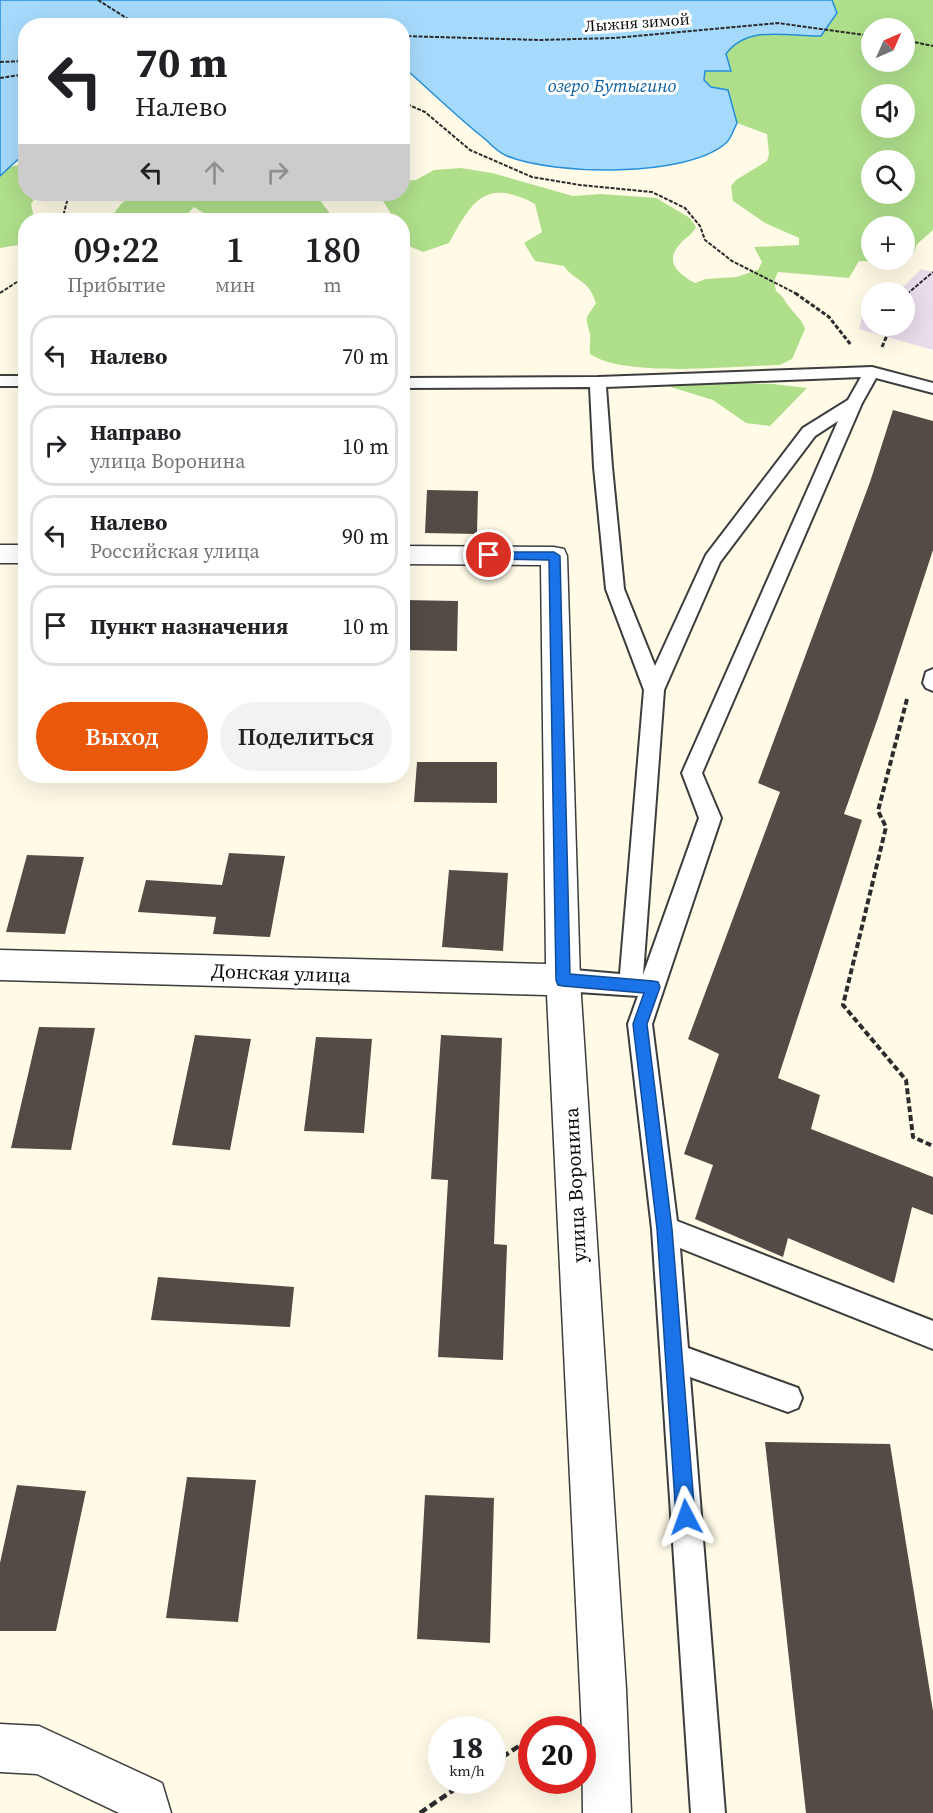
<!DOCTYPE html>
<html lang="ru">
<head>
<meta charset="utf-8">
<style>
	body { margin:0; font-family:"Source Serif 4",serif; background:#f2f2f2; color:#202124; height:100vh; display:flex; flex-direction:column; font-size:22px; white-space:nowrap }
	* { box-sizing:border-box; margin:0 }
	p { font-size:20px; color:#757577 }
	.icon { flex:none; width:33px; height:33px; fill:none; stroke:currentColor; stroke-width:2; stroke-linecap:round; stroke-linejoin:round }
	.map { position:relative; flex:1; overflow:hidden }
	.drawer { position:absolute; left:18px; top:213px; width:392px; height:570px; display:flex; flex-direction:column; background:#fff; border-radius:24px; box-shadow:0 6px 24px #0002 }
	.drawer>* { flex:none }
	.banner { position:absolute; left:18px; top:18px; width:392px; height:183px; border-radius:24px; box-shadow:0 6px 24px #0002; background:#fff; color:#202124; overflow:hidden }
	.needle { width:39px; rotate:45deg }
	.buttons { position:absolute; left:861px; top:18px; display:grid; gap:12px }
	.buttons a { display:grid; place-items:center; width:54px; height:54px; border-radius:50%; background:#fff; box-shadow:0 6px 24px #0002; font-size:30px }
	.speed { position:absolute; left:428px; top:1716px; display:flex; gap:12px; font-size:30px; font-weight:700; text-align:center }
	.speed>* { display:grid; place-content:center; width:78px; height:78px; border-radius:50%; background:#fff; box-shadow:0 6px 24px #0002; line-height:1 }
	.speed small { font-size:15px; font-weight:400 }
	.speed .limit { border:9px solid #d22; background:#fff; color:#111 }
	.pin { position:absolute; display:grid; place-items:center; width:51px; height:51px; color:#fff; margin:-26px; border:3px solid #fff; border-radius:50%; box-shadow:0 2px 6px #0007 }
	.me { position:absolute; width:66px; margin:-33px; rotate:356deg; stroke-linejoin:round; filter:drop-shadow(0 0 4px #0008) }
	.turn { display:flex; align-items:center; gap:21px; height:126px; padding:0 18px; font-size:27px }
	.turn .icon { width:78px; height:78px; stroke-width:2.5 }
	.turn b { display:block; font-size:42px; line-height:51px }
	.lanes { display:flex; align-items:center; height:57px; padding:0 18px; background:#0003; justify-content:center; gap:30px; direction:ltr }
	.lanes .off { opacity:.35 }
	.eta { display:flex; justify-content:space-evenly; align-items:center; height:102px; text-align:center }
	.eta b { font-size:36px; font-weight:600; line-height:42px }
	.action { display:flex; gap:12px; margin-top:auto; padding:12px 18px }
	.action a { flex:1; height:69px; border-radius:36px; background:#ea580c; color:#fff; font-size:24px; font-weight:600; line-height:69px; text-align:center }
	.action a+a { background:#f2f2f2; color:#202124 }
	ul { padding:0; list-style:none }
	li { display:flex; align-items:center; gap:18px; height:81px; margin:0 12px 9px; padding:0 6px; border:3px solid #e0e0e0; border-radius:24px }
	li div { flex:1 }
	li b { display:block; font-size:22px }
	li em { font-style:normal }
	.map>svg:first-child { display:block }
</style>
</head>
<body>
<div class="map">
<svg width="933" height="1813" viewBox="0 0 933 1813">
	<rect width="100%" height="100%" fill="#fffbe7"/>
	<path fill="#e9dceb" d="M921,269l12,3v78l-74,-21 6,-22h6l1,19h32v-34h-6z"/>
	<path fill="#afdf8b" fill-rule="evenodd" d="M832,0h101v230l-16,14 -3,8 -9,7 -1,-33h-32v34h30l-14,2 -29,-1 -10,17 -71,-6 -4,9 2,10c10,8 8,10 15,18 6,8 11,10 14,20l-13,30 -12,6c-46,1 -155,13 -190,-11 -1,-7 1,-15 0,-20 -5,-20 -5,-13 6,-31 -8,-25 -20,-20 -32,-37l-29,-5 -11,-18 18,-11 -7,-28c-51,-27 -63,-2 -86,39l-26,9 -21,-9v-23h-13l1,-8 -9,-14 -10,-4h31v-13l14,-1 18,-10 27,-2 31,5 81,23 28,-2 55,4 34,20 6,9c-4,8 -10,10 -16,17 -16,17 -2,30 15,39l11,-4 30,-2 22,-7 4,-8 -8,-15 45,-2v-7l-34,-15 -32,-22 -2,-15 5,-6 31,-19 2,-7 -2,-20 -30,-11 -9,-33 -17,-3 -7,-7 1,-9c10,-8 18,-18 28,-26 24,-20 60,-8 88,-9l16,-23zM872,28h32v34h-32zM872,94h32v34h-32zM872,160h32v34h-32z
		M25,164l1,30h12l-7,10 3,14 4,2h-12l-1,24 -25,4v-72l9,-9z
		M134,194h184c2,10 12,16 15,26h-120v-1l-19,-12 -12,13h-73l12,-16z
		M707,382l66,2 34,4 -37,38 -24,-3 -33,-23 -52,-16z"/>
	<path fill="#a6dafc" stroke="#268eda" stroke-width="1.5" d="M0,0h832l5,13 -16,23c-32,1 -73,-12 -95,18l5,17h-26l-1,9 7,7 17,3 9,33c-3,6 -6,16 -11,20 -39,35 -173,32 -219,13 -8,-3 -16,-11 -22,-17 -29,-23 -55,-49 -83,-73v-40h-376l-1,127 -25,23z"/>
	<path fill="#534b45" d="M893,410l40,11v129l-54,165 -35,99 18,6 -84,258 42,17 -9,34 122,48v38l-21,-8 -18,76 -106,-45 -5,19 -88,-38 18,-54 -29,-11 35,-100 -31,-15 92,-247 -22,-9 112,-301z
		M427,490l51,1 -1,43 -52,-1z
		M404,600l54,1 -1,50 -55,-1z
		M417,762h80v41l-83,-1z
		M229,853l56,3 -15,81 -57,-3 3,-17 -78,-5 8,-32 76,5z
		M27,855l57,2 -19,77 -59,-2z
		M449,870l59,3 -5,78 -61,-4z
		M39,1027l56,1 -24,122 -60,-2z
		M195,1035l56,4 -21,111 -58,-5z
		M441,1035l61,3 -8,206 13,1 -4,115 -65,-3 10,-177 -17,-1z
		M316,1037l56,2 -8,94 -60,-2z
		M158,1277l136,10 -4,40 -139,-7z
		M765,1442l125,2 43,267v102h-127z
		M187,1477l69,3 -18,142 -72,-4z
		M17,1485l69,6 -30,140h-56v-68z
		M425,1495l69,3 -4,145 -73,-4z"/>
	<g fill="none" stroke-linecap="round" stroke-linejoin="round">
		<defs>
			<path id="service" d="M872,367l61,16v10l-57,-15 -14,25 -160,370 19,45 -69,206 25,197 256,100v28l-253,-101 8,100 110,40 4,10 -4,10 -10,4 -98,-35 35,436h-34l-39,-584 -24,-205 10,-28 -75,-5 -8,-4 -4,-7 4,-7 8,-4 57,5 24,-284 -38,-101 -12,-122 -4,-80 -188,1v-10l196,-1zM861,377l-13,23 -45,28 -97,127 -51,111 -31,-77 -12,-122 -6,-80zM838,421l-156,352 17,45 -56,157 21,-285 56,-128 95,-126z
				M0,376h26v10h-26z
				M933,669v22l-7,-3 -3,-5 3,-11z"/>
			<path id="minor" d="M0,545h26v18h-26z
				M402,546l152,1 10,2 3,7 13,424 46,709 5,124h-48l-1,-83 -35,-735 -547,-15v-30l546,14 -5,-399 -139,-1z
				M0,1724l39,2 123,57 9,30h-52l-82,-39 -37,-2z"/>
		</defs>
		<use href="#service" stroke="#3d3d3d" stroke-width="4"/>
		<use href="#minor" stroke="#3d3d3d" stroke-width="3"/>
		<path stroke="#2c2c2c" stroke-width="2" stroke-dasharray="4 1.5" stroke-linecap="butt" d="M98,0l41,26
			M402,36l137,4 75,-2 164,-15 94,13
			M904,40l29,6
			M0,62l26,-1
			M0,78l26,-4
			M402,102l23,10 45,38 62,27 48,8 72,7 33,16 15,18 5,14 27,21 65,33
			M62,220l7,-26
			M0,293l26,-17
			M907,294l26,-22"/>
		<path stroke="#2c2c2c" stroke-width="3" stroke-dasharray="4.5 2" stroke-linecap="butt" d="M795,293l34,24 22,28
			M904,297l5,-4
			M882,347l9,-21"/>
		<path stroke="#2c2c2c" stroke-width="4" stroke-dasharray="6 3" stroke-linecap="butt" d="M907,699l-29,112 8,16 -43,178 63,75 7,57 20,9"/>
		<path stroke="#2c2c2c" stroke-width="4.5" stroke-dasharray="8 4" stroke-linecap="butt" d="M544,1730l16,-12
			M492,1764l39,-26
			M420,1813l48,-33"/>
		<use href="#service" fill="#fff" fill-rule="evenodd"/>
		<use href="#minor" fill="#fff" fill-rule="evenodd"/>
	</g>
	<path fill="#1a73e8" stroke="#114b97" stroke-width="1.5" d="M489,552h65l6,4 10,418 83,7 5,1 2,5 -13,37 25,205 23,288 -3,6 -6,3 -7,-3 -3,-6 -19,-288 -24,-205 11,-31 -81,-7 -5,-1 -2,-5 -7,-420 -60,-1 -6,-4z"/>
	<g text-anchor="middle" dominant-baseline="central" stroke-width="6" stroke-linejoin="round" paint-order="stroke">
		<g font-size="16" fill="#0a0a0a" stroke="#fff">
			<text transform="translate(637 22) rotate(-4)">Лыжня зимой</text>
		</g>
		<g font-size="18" font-style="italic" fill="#095ea5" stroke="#fff">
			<text x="612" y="85">озеро Бутыгино</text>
		</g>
		<g font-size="20" fill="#0a0a0a" stroke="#fff">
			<text transform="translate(281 973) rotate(2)">Донская улица</text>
			<text transform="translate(575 1185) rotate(-93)">улица Воронина</text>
		</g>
	</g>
</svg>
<div class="buttons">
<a><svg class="needle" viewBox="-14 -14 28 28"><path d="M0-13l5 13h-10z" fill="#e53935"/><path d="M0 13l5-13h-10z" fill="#757577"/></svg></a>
<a><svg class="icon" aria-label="sound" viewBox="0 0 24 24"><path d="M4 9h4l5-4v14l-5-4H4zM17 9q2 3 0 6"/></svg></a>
<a><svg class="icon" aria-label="search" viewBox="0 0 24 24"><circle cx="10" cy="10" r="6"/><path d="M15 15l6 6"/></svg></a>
<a>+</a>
<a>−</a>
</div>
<div class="speed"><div>18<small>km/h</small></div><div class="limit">20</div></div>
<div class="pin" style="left:489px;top:555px;background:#d93025"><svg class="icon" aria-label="arrive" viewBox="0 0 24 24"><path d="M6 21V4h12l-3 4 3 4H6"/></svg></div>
<svg class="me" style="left:686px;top:1517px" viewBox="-20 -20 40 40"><path d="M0-17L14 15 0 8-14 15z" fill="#1a73e8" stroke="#fff" stroke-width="4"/></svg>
<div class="banner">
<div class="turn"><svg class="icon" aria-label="left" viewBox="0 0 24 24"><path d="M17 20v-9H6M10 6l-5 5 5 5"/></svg><div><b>70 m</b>Налево</div></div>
<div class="lanes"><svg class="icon" aria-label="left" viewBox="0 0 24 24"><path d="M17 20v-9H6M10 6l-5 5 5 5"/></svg><svg class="icon off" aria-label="ahead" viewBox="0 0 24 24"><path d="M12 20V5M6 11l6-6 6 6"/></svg><svg class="icon off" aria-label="right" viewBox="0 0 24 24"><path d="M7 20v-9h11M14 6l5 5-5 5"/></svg></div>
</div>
<section class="drawer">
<div class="eta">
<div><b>09:22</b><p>Прибытие</p></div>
<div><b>1</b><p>мин</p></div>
<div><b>180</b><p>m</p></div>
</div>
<ul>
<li><svg class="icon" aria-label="left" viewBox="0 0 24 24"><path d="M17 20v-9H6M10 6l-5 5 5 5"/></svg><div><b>Налево</b></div><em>70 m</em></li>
<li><svg class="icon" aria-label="right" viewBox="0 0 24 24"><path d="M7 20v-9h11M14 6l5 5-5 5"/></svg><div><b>Направо</b><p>улица Воронина</p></div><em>10 m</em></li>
<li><svg class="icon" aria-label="left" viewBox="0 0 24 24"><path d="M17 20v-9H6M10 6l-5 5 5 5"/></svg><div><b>Налево</b><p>Российская улица</p></div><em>90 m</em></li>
<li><svg class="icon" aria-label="arrive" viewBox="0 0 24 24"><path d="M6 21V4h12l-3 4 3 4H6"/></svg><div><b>Пункт назначения</b></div><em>10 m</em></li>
</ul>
<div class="action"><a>Выход</a><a>Поделиться</a></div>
</section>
</div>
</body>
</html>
